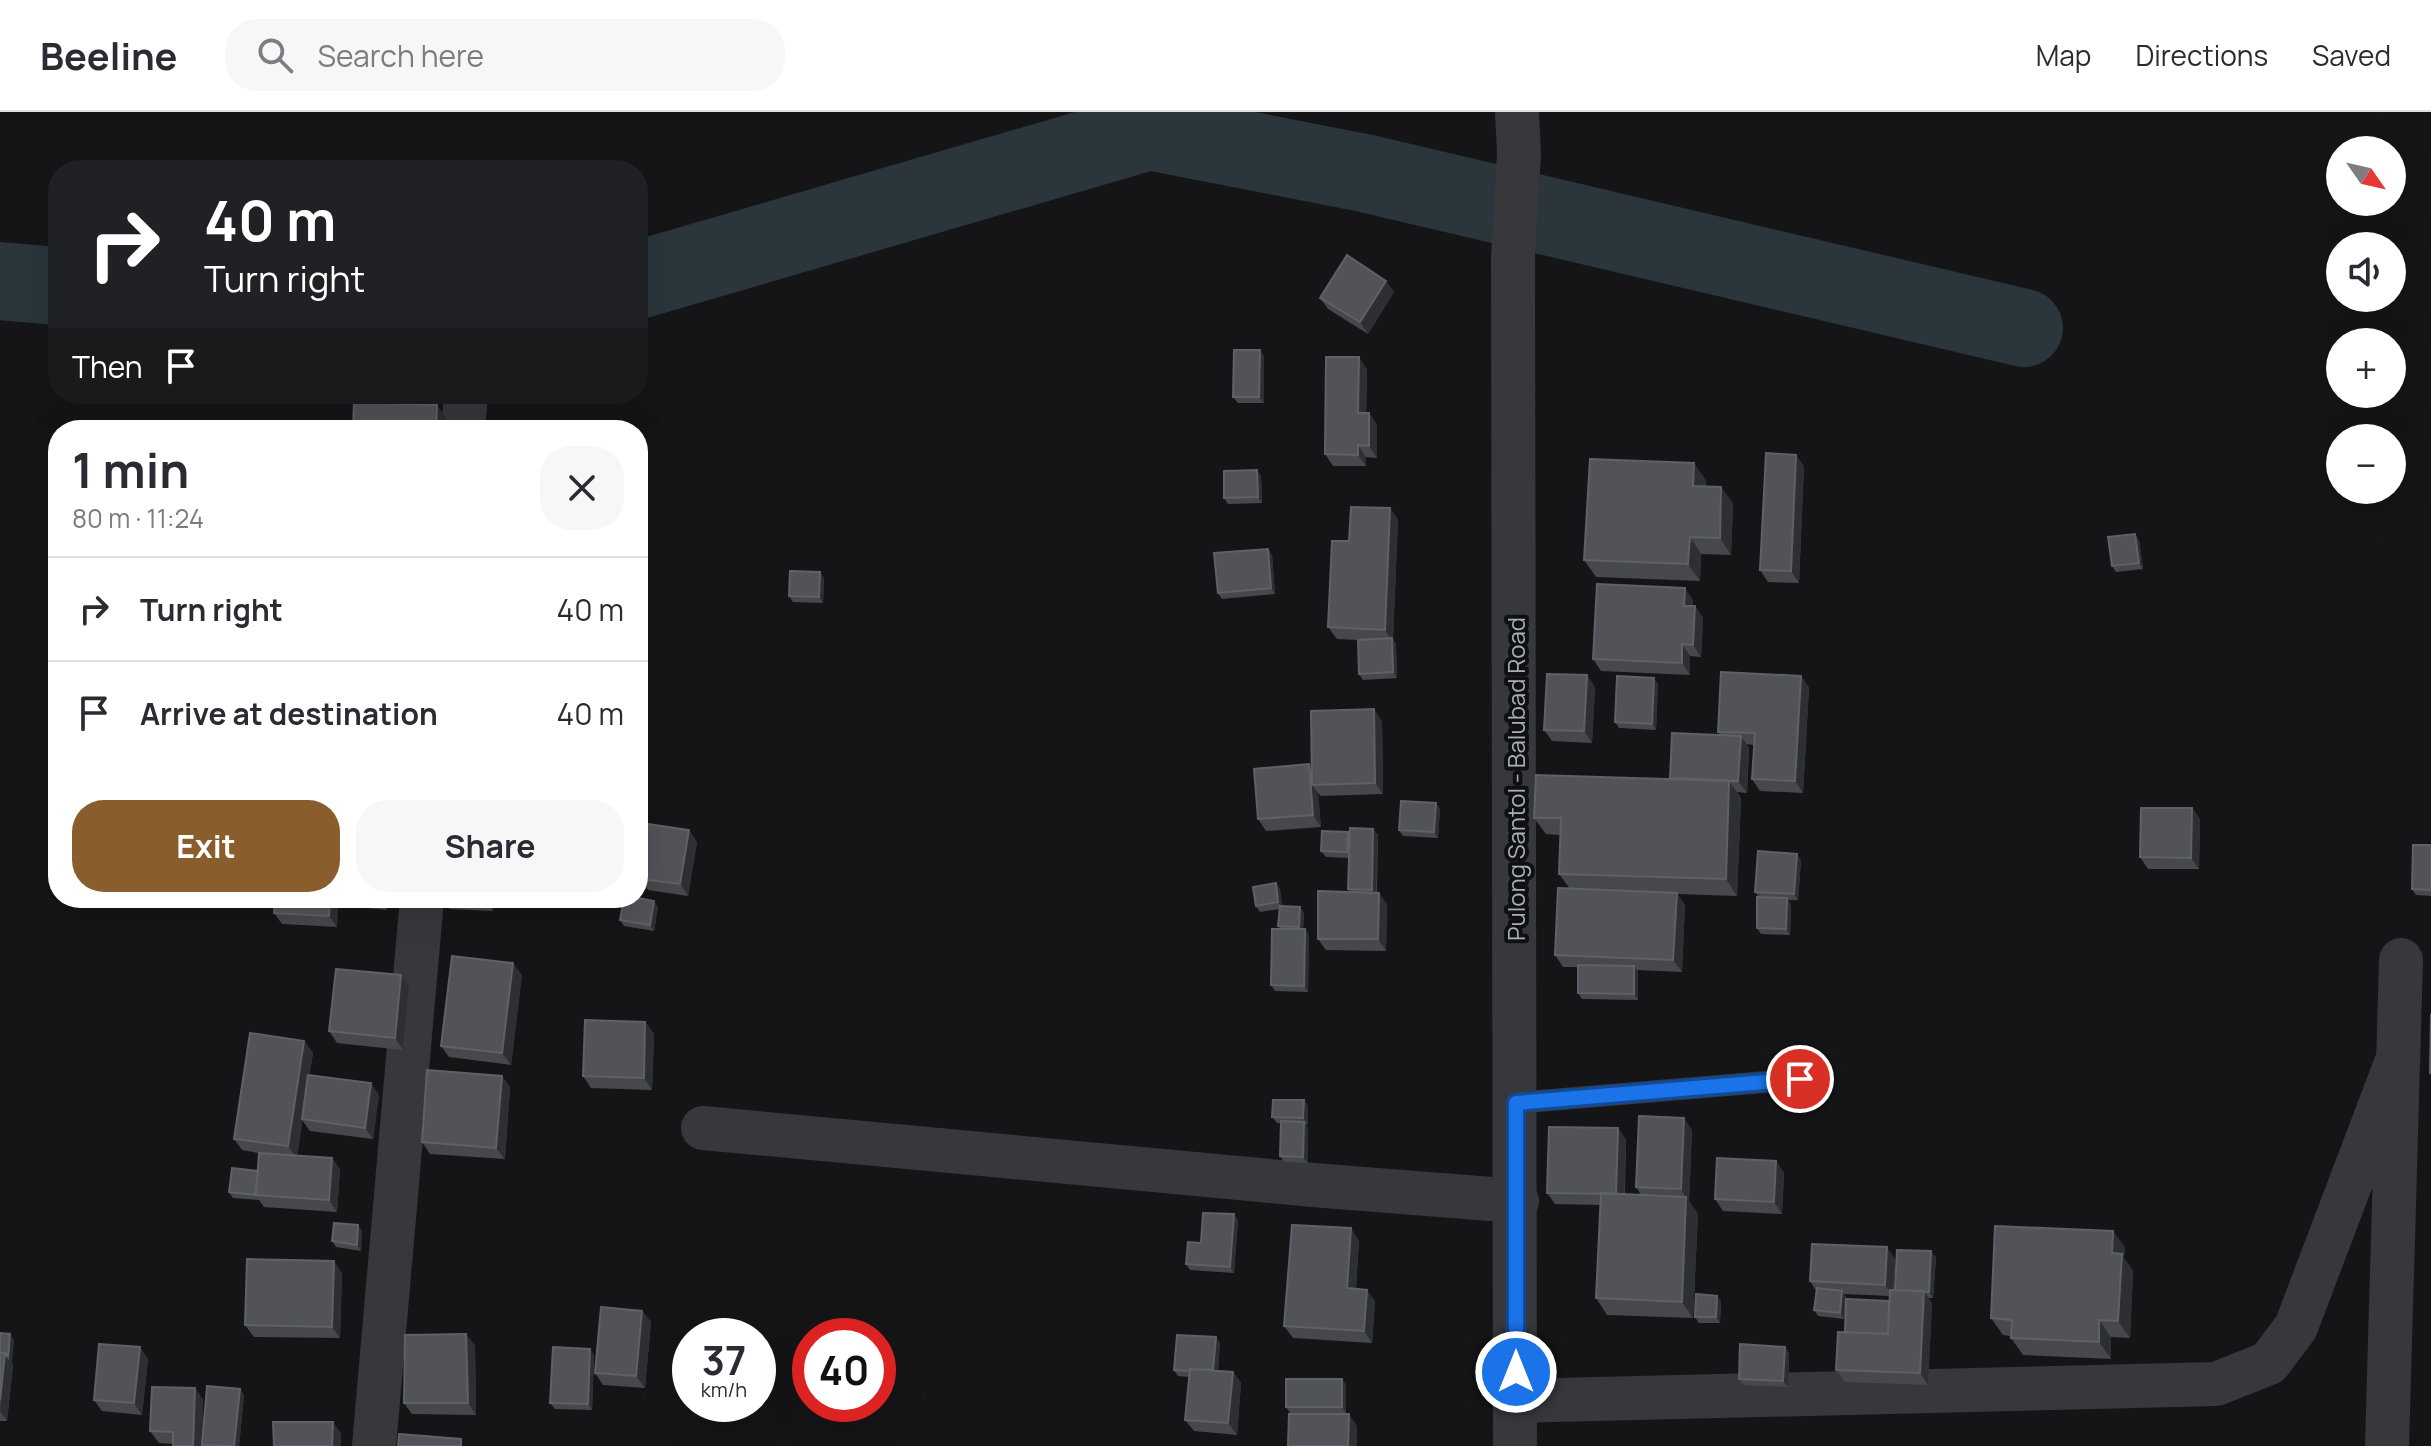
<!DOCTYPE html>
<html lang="en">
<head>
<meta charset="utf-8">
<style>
	body { margin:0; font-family:Manrope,sans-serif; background:#f7f7f7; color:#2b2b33; height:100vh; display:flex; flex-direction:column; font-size:30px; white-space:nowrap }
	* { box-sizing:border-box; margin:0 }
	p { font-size:26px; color:#7c7c81 }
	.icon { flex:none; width:44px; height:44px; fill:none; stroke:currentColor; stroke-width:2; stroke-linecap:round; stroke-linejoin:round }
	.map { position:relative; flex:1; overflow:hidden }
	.details { position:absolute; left:48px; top:308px; width:600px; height:488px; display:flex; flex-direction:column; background:#fff; border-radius:32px; box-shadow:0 8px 32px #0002 }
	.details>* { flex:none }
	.guide { position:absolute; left:48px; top:48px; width:600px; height:244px; border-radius:32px; box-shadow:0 8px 32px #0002; background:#202124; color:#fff; overflow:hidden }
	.needle { width:52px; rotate:124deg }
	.fabs { position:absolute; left:2326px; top:24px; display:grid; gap:16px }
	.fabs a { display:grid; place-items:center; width:80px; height:80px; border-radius:50%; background:#fff; box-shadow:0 8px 32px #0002; font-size:40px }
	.speed { position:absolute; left:672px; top:1206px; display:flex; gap:16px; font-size:40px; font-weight:700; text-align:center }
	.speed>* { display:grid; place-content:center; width:104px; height:104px; border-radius:50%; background:#fff; box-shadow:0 8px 32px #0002; line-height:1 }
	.speed small { font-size:20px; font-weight:400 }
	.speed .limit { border:12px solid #d22; background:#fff; color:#111 }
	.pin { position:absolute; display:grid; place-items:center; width:68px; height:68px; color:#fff; margin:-34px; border:4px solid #fff; border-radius:50%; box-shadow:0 2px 8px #0007 }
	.me { position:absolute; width:88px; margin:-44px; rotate:0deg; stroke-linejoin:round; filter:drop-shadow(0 0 6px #0008) }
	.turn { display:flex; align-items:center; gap:28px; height:168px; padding:0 24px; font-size:36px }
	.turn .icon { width:104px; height:104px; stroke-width:2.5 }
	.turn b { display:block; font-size:56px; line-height:68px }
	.then { display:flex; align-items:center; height:76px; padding:0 24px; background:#0003; gap:16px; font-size:30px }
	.round { display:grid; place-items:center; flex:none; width:84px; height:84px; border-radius:32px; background:#f7f7f7 }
	.overview { display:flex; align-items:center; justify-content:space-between; height:136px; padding:0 24px }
	h1 { font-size:48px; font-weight:700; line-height:60px }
	.primary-button { display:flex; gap:16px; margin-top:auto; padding:16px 24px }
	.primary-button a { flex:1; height:92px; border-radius:32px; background:#8a5d2d; color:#fff; font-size:32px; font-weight:700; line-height:92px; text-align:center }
	.primary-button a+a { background:#f7f7f7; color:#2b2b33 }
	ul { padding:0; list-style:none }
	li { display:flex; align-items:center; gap:24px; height:104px; padding:0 24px; border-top:2px solid #e1e1e2 }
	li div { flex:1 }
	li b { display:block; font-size:30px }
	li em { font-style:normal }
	header { display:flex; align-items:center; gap:48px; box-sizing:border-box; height:112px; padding:0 40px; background:#fff; border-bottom:2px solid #e1e1e2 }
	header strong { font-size:38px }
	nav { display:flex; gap:44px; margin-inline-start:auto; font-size:28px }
	.search { width:560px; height:72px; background:#f7f7f7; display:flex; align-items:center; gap:20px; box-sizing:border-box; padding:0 28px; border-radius:32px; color:#7c7c81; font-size:30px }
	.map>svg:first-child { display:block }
</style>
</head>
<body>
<header>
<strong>Beeline</strong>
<div class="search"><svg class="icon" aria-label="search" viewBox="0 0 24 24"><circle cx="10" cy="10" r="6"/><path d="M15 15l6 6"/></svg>Search here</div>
<nav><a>Map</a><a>Directions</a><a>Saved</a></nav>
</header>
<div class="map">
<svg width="2431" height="1334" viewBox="0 0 2431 1334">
	<rect width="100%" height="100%" fill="#151517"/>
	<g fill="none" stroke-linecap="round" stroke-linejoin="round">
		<path stroke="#2a363c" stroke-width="78" d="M638,168l511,-149 215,42 660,155
			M0,169l58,5"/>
		<path stroke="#36383c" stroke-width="22" d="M1516,991l284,-24"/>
		<path stroke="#36383c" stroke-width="44" d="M463,318l3,-35
			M703,1016l610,57 204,16
			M1516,1289l700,-17 53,-21 27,-36 102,-269
			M374,1334l48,-548
			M2387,1334l14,-486"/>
		<path stroke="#36383c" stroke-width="44" d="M1515,1334l-2,-1189 6,-104 -2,-41"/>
	</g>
	<path fill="#46484c" d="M1394,180l-26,42 -40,-25 -8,-11z
		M1264,244v47h-26l-5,-6z
		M1367,257l-1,44h3l8,12v33l-11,-1v9h-33l-8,-12z
		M1804,354l-5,117 -31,-1 -8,-12z
		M1261,364l1,27 -34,1 -4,-6z
		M1706,368v7h15l12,17 -2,51 -30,-1 -1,27 -104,-4 -12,-17z
		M1398,407l-5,120 3,5 1,34 -34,2 -4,-6 -1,-34 -21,-1 -9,-12 21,-86z
		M2139,428l4,29 -27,3 -4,-6z
		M1268,437l4,6 3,39 -53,5 -4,-6z
		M824,466l-1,25 -30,-1 -4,-6z
		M1693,488v6h2l8,12 -2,39 -11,-1v19l-89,-4 -8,-12z
		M1801,564l8,12 -6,105 -43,-2 -8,-12 2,-34 -8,-1 3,4 -2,45 -10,-1 4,6 -4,98 -60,-2 8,11 -3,67 -45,-2 1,2v28l-56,-1 -4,-6v-26h-15l-8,-12 15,-66 -11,-15 2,-39 -15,-1 -12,-16 137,-39 -1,-1 51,-42 -3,-4z
		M1658,572l-2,46 -37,-2 -4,-6z
		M1595,575l-3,56 -40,-2 -8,-11z
		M1382,609l1,73 -62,2 -3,-3 3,34 -55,4 -8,-12 51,-55 3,5z
		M1436,691l4,6 -2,29 -35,-2 -4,-6z
		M2192,696l8,11 -1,50h-51l-8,-12z
		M1373,717l5,6 -1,58 10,11 -1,47 -60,-1 -8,-11 32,-47 -2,-3 1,-31 -23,-1 -5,-6 29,-16z
		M689,718l8,12 -9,54 -40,-6 -8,-11z
		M2431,733v51l-15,-1 -4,-6z
		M1801,748l-3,40h-10l3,4 -1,31 -29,-1 -4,-6 2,-31 -4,-5z
		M1276,771l4,6 2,17 18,1 4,6 -1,16h2l4,6 -1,57 -33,-1 -4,-6 10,-56 -3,-3 1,-17 -19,3 -4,-6z
		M275,786h113l-1,12 -49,-5 -1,22 -55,-3 -8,-11z
		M443,786h51l-1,13 -43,-2z
		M658,795l-4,24 -30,-5 -4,-6z
		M522,863l-11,90 -62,-8 -8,-11z
		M409,875l-6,63 -66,-7 -8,-12z
		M645,910l9,12 -2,56 -61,-2 -8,-12z
		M304,929l9,12 -4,22 70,20 -6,44 -63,-8 -8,-11 -5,36 35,2 8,12 -3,42 -73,-5 -5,-7 -26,-2 -4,-6 29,-21 6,-17 -22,-4 -8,-11z
		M502,964l8,11 -5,72 -75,-5 -8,-12z
		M1304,988l4,6v18h-2l2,4v35l-24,-1 -4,-6 1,-33h-4l-5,-6z
		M1618,1016l8,12 -1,54 16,1 -5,-8 56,-57 -3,71 9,13 -5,104 -86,-3 -11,-17 4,-93 -45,-1 -8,-11z
		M1776,1049l8,12 -2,41 -59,-3 -8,-12z
		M1238,1108l-4,53 -44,-3 -4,-6 15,-21z
		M358,1113l4,6 -1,20 -25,-4 -4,-6z
		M2113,1119l12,17 -1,10 9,13 -3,67 -19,-1v22l-88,-4 -12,-17v-2l-8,-1 -12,-17z
		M1359,1128l-3,49 19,12 -3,42 -79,-5 -9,-12z
		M1936,1145l-3,41h-5l4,5 -4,82 -83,-3 -9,-12 9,-38 44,-31 1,-5 -46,-2 2,3 -2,22 -26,-3 -4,-6 2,-19 -6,-10 85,-22 -1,31z
		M342,1161l-2,65 -86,-1 -9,-12z
		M1717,1184l4,6 -1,21h-21l-4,-6z
		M642,1199l9,11 -6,66 -42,-3 -8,-12z
		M0,1221l14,7 -3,22 2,3 -6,56h-7z
		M466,1222l9,12 1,69 -64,-1 -8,-11z
		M1220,1231l-2,28 15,1 8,11 -4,52 -43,-4 -9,-11 4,-43 -11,-1 -4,-6z
		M1785,1235l4,6 -1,34 -45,-2 -4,-6z
		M594,1243l-2,55 -37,-1 -5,-6z
		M148,1247l-6,56 -40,-4 -8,-11z
		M1342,1267l4,6v28h-56l-4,-6z
		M195,1276l8,12 -1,42 42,-47 -5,51h-37l-43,-3 -9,-12z"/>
	<path fill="#2e2f32" d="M1386,169l8,11 -26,42 -8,-12z
		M1260,238l4,6v47l-5,-6z
		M1359,245l8,12 -1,56 -8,-12z
		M437,293l12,17v8h-13z
		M1369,301l8,12v33l-8,-12z
		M1358,333l8,12v9l-8,-11z
		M1796,343l8,11 -5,117 -8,-12z
		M1694,351l12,17 -1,23 -12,-17z
		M1257,358l4,6 1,27 -4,-6z
		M1721,375l12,17 -2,51 -11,-17z
		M1390,396l8,11 -5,120 3,5 1,34 -4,-6 -1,-31 -7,-11z
		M2135,422l4,6 4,29 -4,-6z
		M1690,425l11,17 -1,27 -12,-17z
		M1268,437l4,6 3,39 -4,-6z
		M820,460l4,6 -1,25 -4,-6z
		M1685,476l8,12v18l-9,-12z
		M1695,494l8,12 -2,39 -8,-12z
		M1682,532l8,12v19l-8,-12z
		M1587,563l8,12 -3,56 -8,-12z
		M1801,564l8,12 -6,105 -8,-12z
		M1654,566l4,6 -2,46 -4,-6z
		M1374,597l8,12 1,73 -8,-11z
		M1741,624l8,12 -2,45 -9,-12z
		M1309,652l8,12 -5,9 6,8 3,34 -8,-12z
		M1729,669l12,17 -4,98 -11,-17z
		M1436,691l4,6 -2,29 -4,-6z
		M2192,696l8,11 -1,50 -8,-11z
		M1373,717l5,6 -2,61 -4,-6z
		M689,718l8,12 -9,54 -8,-12z
		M1797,742l4,6 -3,40 -4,-6z
		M1276,771l4,6 3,19 -5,-6z
		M1379,781l8,11 -1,47 -8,-12z
		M1677,781l8,12 -3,67 -9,-12z
		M330,786h3l5,7 -1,22 -8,-11z
		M379,786h9l-1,12z
		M485,786h9l-1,13 -8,-12z
		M1787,786l4,6 -1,31 -4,-6z
		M654,789l4,6 -4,24 -4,-6z
		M1300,795l4,6 -1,20 -4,-6z
		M1305,817l4,6 -1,57 -4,-6z
		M513,851l9,12 -11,90 -9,-12z
		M1634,854l4,6v28l-4,-6z
		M401,863l8,12 -6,63 -8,-12z
		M645,910l9,12 -2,56 -8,-12z
		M304,929l9,12 -16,105 -9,-12z
		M502,964l8,11 -5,72 -9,-11z
		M371,971l8,12 -6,44 -8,-11z
		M1304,988l4,6v18l-5,-6z
		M1684,1006l8,12 -3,71 9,13 -5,104 -11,-16 4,-104 -5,-9z
		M1304,1010l4,6v35l-5,-6z
		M1618,1016l8,12 -2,66 -8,-12z
		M332,1046l8,12 -3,42 -8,-12z
		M1776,1049l8,12 -2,41 -8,-12z
		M1234,1102l4,6 -4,53 -4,-6z
		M358,1113l4,6 -1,20 -4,-6z
		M1351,1116l8,12 -4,60 -8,-12z
		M2113,1119l12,17 -1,10 9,13 -3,67 -12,-17 -6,-68z
		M1887,1135l8,12 -2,37 -8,-11z
		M1931,1139l5,6 -3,41 -4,-6z
		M334,1149l8,12 -2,65 -8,-11z
		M1367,1178l8,11 -3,42 -8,-12z
		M1842,1179l4,6 -2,22 -4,-6z
		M1924,1179l8,12 -4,82 -8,-12z
		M1717,1184l4,6 -1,21 -4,-6z
		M642,1199l9,11 -6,66 -9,-12z
		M2099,1208l12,17v22l-12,-17z
		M10,1222l4,6 -2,23 -4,-6z
		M466,1222l9,12 1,69 -8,-12z
		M1216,1225l4,6 -3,35 -4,-6z
		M140,1235l8,12 -6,56 -8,-12z
		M1785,1235l4,6 -1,34 -5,-6z
		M590,1237l4,6 -2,55 -4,-6z
		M5,1241l8,12 -6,56 -7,-10z
		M1233,1260l8,11 -4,52 -9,-12z
		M1342,1267l4,6v28l-4,-6z
		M195,1276l8,12 -1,46h-9z
		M240,1277l4,6 -5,51h-5z
		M1349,1302l8,12v20h-9z
		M333,1310l8,11v13h-9z"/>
	<path fill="#515358" stroke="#5e6167" stroke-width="2" d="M1347,143l39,26 -26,41 -40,-24z
		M1234,238h26l-1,47h-26z
		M1326,245h33l-1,56h11v33l-11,-1v10l-33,-1z
		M354,290l83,3 -1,25h-83z
		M1766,341l30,2 -5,116 -31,-1z
		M1590,347l104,4 -1,23 28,1 -1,51 -30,-1 -2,27 -104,-4z
		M1257,358l1,27 -34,1v-27z
		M1351,395l39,1 -5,122 -57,-3 4,-86h17z
		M2135,422l4,29 -27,3 -4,-29z
		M1268,437l3,39 -53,5 -4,-40z
		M790,459l30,1 -1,25 -30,-1z
		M1597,472l88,4 -1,18h11l-2,39 -11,-1v19l-89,-4z
		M1392,526l1,34 -34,2 -1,-34z
		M1721,560l80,4 -6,105 -43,-2 3,-46 -37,-1z
		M1547,562l40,1 -3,56 -40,-1z
		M1617,564l37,2 -2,46 -37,-2z
		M1374,597l1,74 -63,2 -1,-74z
		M1672,621l69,3 -3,45 -68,-3z
		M1309,652l4,51 -55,4 -4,-50z
		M1536,663l193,6 -3,98 -167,-5 2,-56h-27z
		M1401,689l35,2 -2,29 -35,-2z
		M2141,696h51l-1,50 -51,-1z
		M648,712l41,6 -9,54 -40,-5z
		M1350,716l23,1 -1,61 -24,-1z
		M1322,719l26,1 -1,20 -26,-1z
		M2413,733h18v45l-19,-1z
		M1758,739l39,3 -3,40 -39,-2z
		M1276,771l2,19 -22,4 -3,-19z
		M1558,776l119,5 -4,67 -118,-5z
		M1318,779l61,2 -1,46h-60z
		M1757,785l30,1 -1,31 -29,-1z
		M275,786h55l-1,18 -55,-3z
		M624,786h14l16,3 -4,24 -30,-5z
		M1280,794l20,1 -1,20 -21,-1z
		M1272,817h33l-1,57 -33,-1z
		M452,844l61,7 -11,90 -61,-7z
		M1578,853l56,1v28l-56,-1z
		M336,857l65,6 -6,63 -66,-7z
		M2431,902v59h-1z
		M585,908l60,2 -1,56 -61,-2z
		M250,921l54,8 -16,105 -54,-7z
		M427,958l75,6 -6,72 -74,-6z
		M308,963l63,8 -6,45 -63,-9z
		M1273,988h31l-1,18 -31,-1z
		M1639,1004l45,2 -3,71 -45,-2z
		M1281,1009l23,1 -1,35 -23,-1z
		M1549,1015l69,1 -2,66 -69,-1z
		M259,1041l73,5 -3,42 -73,-5z
		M1717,1046l59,3 -2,41 -59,-3z
		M232,1056l26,3 -3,24 -26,-3z
		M1601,1081l85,4 -4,105 -86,-4z
		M1203,1101l31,1 -4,53 -44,-3 2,-22 13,1z
		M334,1111l24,2 -1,20 -25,-4z
		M1292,1113l59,3 -4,60 20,2 -3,41 -80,-5z
		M1995,1114l118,5 -1,22 10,1 -4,67 -19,-1v22l-88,-4 1,-18 -21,-2z
		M1812,1132l75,3 -2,38 -75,-4z
		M1897,1138l34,1 -2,41 -34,-2z
		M247,1147l87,2 -2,66 -87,-2z
		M1817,1176l25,3 -2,22 -26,-3z
		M1890,1178l34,1 -4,82 -84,-3 2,-38 50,2z
		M1696,1182l21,2 -1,21h-21z
		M1846,1187l43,2 -1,33 -43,-2z
		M601,1195l41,4 -6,65 -41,-3z
		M0,1221l10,1 -2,23 -3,-4h-5z
		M466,1222l2,69h-64l1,-68z
		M1177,1223l39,2 -3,33 -23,-1v2l-16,-1z
		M99,1232l41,3 -6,56 -40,-3z
		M1740,1232l45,3 -2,34 -44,-2z
		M553,1235l37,2 -2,55 -38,-1z
		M0,1241h5l-5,47z
		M1190,1257l43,3 -5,51 -43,-3z
		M1286,1267h56v28h-56z
		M207,1274l33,3 -6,57 -32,-1z
		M152,1275l43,1 -2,58h-20v-14l-23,-1z
		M1289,1302h60l-1,32h-60z
		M273,1310h60l-1,24h-58z
		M399,1322l62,5v7h-63z"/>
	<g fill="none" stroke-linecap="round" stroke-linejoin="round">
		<defs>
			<path id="route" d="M1516,1260v-269l284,-24"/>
		</defs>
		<use href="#route" stroke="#114b97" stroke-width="20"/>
		<use href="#route" stroke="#1a73e8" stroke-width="14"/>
	</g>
	<g text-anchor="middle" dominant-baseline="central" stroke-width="8" stroke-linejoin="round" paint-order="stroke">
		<g font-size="24" fill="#a6aeb8" stroke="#101012">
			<text transform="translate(1515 667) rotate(-90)">Pulong Santol - Balubad Road</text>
		</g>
	</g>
</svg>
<div class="fabs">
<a><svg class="needle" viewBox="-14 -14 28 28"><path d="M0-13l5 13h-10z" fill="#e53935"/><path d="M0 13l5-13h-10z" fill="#7c7c81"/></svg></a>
<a><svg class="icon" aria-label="sound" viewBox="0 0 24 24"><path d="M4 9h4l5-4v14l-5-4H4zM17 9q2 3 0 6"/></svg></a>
<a>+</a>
<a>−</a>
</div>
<div class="speed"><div>37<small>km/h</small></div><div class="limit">40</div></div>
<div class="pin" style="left:1800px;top:967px;background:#d93025"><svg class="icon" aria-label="arrive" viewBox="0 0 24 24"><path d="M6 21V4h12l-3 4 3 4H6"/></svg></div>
<svg class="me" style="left:1516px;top:1260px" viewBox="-20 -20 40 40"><circle r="17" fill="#1a73e8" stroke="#fff" stroke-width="3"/><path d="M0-11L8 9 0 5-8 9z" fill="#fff"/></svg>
<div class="guide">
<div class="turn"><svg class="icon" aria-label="right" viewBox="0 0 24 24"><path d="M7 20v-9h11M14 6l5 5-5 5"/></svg><div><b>40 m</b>Turn right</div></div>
<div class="then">Then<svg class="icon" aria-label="arrive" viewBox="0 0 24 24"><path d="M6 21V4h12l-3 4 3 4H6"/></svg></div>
</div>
<section class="details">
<div class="overview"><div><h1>1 min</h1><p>80 m · 11:24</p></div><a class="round"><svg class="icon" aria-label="close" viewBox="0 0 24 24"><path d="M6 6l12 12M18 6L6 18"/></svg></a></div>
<ul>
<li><svg class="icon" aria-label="right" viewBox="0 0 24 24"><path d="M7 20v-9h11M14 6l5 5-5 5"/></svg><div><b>Turn right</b></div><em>40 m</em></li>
<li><svg class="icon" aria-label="arrive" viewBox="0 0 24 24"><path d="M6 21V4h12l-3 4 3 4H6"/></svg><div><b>Arrive at destination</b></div><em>40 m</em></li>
</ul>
<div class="primary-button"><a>Exit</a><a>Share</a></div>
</section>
</div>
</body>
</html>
